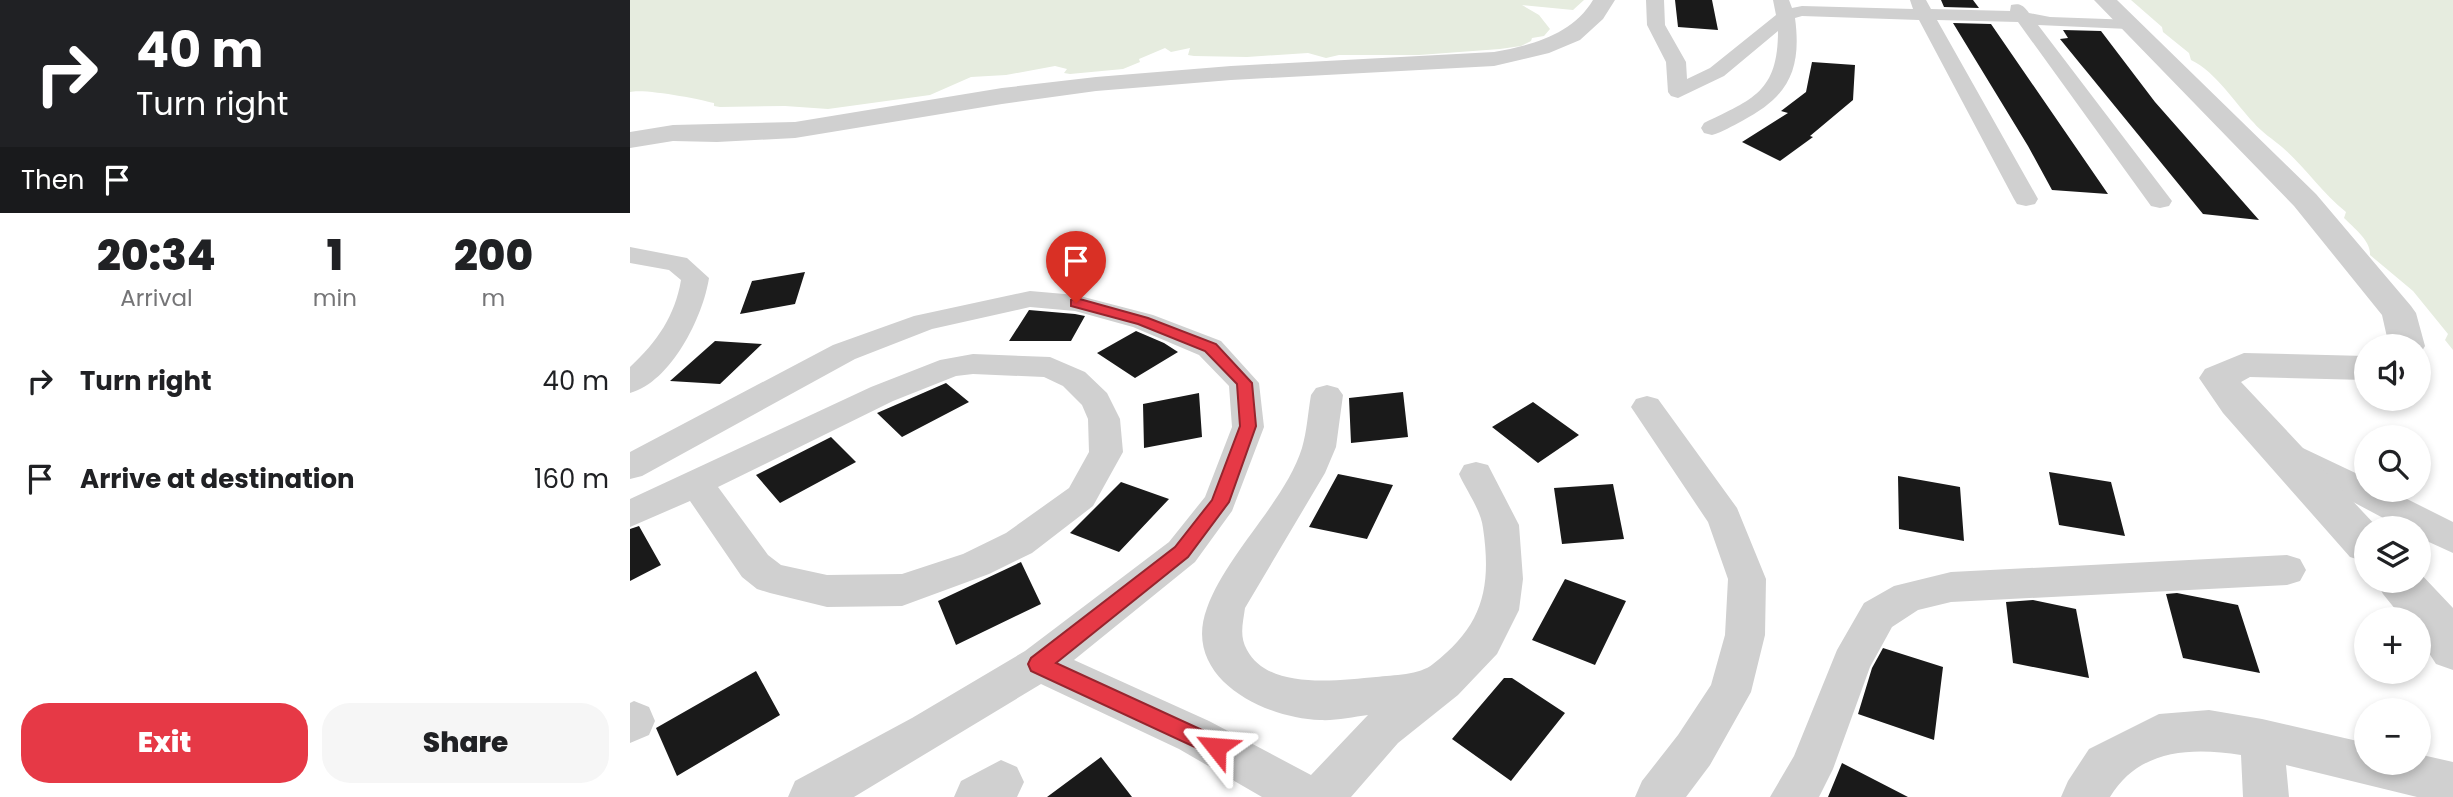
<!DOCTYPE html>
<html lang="en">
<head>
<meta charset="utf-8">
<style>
	body { margin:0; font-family:Poppins,sans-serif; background:#f6f6f6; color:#202124; height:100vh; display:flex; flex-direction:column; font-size:26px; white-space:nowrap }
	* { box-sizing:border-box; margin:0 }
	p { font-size:23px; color:#757577 }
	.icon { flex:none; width:38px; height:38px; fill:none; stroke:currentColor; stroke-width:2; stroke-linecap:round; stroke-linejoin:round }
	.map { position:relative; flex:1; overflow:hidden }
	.sheet { display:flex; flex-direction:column; background:#fff; width:630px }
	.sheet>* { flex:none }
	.top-card { background:#202124; color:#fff; overflow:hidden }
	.buttons { position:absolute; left:1724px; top:334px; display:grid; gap:14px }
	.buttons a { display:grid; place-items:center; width:77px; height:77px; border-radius:50%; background:#fff; box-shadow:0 4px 10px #0003; font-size:35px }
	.pin { position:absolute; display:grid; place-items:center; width:60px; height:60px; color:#fff; margin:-72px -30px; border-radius:50% 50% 50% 0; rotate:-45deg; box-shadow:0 0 7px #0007 }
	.pin .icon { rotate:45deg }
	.me { position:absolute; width:77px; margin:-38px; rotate:298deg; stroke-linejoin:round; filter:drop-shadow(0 0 5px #0008) }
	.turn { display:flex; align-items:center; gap:24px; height:147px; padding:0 21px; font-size:32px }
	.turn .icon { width:91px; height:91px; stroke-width:2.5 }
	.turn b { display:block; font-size:49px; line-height:60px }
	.then { display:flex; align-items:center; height:66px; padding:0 21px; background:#0003; gap:14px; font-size:26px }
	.eta { display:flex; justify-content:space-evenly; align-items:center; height:119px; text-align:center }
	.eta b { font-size:42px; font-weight:800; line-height:49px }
	.button { display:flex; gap:14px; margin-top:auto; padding:14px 21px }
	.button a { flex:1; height:80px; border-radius:28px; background:#e63946; color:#fff; font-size:28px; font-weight:800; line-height:80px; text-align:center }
	.button a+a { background:#f6f6f6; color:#202124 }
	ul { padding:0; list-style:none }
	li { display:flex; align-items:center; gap:21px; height:98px; padding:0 21px }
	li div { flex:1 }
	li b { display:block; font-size:26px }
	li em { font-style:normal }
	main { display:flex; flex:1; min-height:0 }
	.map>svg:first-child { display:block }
</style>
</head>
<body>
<main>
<section class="sheet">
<div class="top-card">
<div class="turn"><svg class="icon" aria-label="right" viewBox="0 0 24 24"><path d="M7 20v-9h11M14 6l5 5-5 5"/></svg><div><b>40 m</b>Turn right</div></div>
<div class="then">Then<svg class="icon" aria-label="arrive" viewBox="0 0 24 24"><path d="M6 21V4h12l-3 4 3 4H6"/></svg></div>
</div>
<div class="eta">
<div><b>20:34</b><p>Arrival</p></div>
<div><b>1</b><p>min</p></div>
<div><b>200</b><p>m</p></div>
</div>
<ul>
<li><svg class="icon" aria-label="right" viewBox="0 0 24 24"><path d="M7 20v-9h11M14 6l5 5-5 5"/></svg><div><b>Turn right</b></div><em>40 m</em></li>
<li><svg class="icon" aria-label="arrive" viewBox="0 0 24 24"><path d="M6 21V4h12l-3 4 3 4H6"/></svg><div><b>Arrive at destination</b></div><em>160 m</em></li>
</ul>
<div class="button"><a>Exit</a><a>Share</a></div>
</section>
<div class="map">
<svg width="1823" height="797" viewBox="0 0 1823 797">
	<rect width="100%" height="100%" fill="#fff"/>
	<path fill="#e6ecdf" d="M0,0h954l-11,10 -51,-5 17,10 11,14 -6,7 -12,2 -1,3 -10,5 -21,3 -81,6h-80l-13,3 -18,-5 -61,4 -53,-1 -6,-1 2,-7 -19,4 -6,-4 -26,11 1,3 -17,7 -53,5 -6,-1 3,-4 -12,-3 -49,9 -35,2 -41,18 -102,14 -43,-3 -65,1 -6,-1v-3c-14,-4 -71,-15 -84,-11z
		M1501,0h322v350l-8,-10 3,-6 -35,-43 -43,-36c1,-14 -16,-27 -26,-37l2,-6c-25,-20 -40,-44 -64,-65 -7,-6 -23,-17 -28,-24 -19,-20 -38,-51 -63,-63l-2,-7 -26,-21 -1,-5z"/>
	<path fill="#1a1a1a" d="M1045,0h37l6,30 -40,-3z
		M1311,0h32l6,8 -35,-1z
		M1323,23l38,1 117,170 -56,-4 -24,-44z
		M1433,30l38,1 54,71 104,118 -56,-6 -143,-175 8,-1z
		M1182,62l43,3 -2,35 -43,36 3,1 -33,24 -38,-19 46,-29 -7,-2 25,-19z
		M175,272l-10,32 -55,10 12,-33z
		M399,310l46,4 10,2 -14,25h-62z
		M506,331l28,12 14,9 -43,26 -38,-25z
		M85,341l47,3 -42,40 -50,-3z
		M316,383l23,19 -67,35 -25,-24z
		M773,392l5,45 -57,6 -2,-45z
		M569,393l3,44 -58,11 -1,-44z
		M903,402l46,33 -41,28 -46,-36z
		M201,437l25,25 -76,41 -24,-28z
		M1419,472l62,10 14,54 -66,-11z
		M708,474l55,11 -26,54 -58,-12z
		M1268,476l62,11 4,54 -65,-12z
		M491,482l48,17 -50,53 -49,-19z
		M983,484l11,55 -62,5 -8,-56z
		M9,526l22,39 -31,16v-52z
		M391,562l20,42 -85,41 -18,-44z
		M935,579l61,22 -31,64 -63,-25z
		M1547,593l61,12 22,68 -77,-15 -17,-64z
		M1403,600l43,9 13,69 -76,-15 -7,-61z
		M1253,648l60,19 -9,73 -76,-26 14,-46z
		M126,671l24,44 -103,61 -21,-48z
		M874,678h8l53,35 -54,68 -59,-42z
		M471,757l31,40h-85z
		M1212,763l66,34h-80z"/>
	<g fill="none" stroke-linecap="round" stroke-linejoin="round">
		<path fill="#d0d0d0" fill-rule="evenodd" d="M1016,0h18l1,25 21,37 1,17 23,-11 66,-53 -3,-15h16l3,8 10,-2 111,3 -3,-9h16l5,9 79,2 1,-6c9,-2 12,0 18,8l21,4 84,3 3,4 -9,5 -90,-4 134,176 -3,5 -9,2 -9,-2 -133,-184 -81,-2 101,179 -3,5 -9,2 -9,-2 -3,-5 -95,-179 -117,-4 -7,2c7,52 -7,79 -53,103 -10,5 -19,11 -30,14l-8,-2 -3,-5 3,-5c49,-24 74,-31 74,-92l-54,45 -46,22 -7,-2 -3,-4 -2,-30 -19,-37z
			M0,247l57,11 22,20c-6,39 -38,104 -79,115v-26c27,-25 45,-51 51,-87l-12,-10 -39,-7z
			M400,291l46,4 77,20 68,26 38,42 5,44 -32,84 -37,51 -121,98 135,61 102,54 57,-60c-16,2 -33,6 -48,5 -57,-2 -139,-43 -113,-112 20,-55 78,-106 95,-160 5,-17 6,-36 9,-53l5,-7 11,-3 11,3 5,7 -7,52 -11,26 -80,135c-2,15 -6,28 2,42 22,41 92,30 129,27 17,-2 44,-2 57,-13 49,-38 59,-75 50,-136 -2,-18 -17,-38 -24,-54l5,-9 12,-3 12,3 31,60 4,54 -4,31 -22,44 -39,41 -60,48 -47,54h-89l-83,-48 -138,-65 -187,113h-66l7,-16 117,-63 113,-67 144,-109 36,-45 27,-70 -3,-41 -30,-31 -66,-28 -58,-16 -45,-4 -98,22 -77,30 -213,117 -12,3v-27l203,-107 81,-29z
			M343,354l77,3 35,15 22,21 13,26 3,33 -30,54 -61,47 -43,21 -87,32 -75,1 -57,-14 -13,-4 -15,-12 -52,-76 -60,26v-28l241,-112 69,-27zM343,374l71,3 19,9 19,19 6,14 1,33 -20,36 -63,45 -43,21 -61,20 -75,1 -46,-10 -13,-10 -50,-68 175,-86 63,-25z
			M1017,396l11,3 79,109 29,71 -1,56 -14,57 -41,73 -24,32h-51l7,-16 36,-46 33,-50 14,-50 3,-56 -20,-57 -77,-115 5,-8z
			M1658,441l78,37v12h23l64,32v31l-35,-16v-9h-16l-126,-67 -5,-8 5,-8z
			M1657,555l13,4 6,11 -6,11 -13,4 -336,17 -33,8 -26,17 -22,40 -37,102 -14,28h-49l24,-41 43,-106 27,-47 30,-17 57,-14z
			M4,701l15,6 6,14 -6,14 -19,8v-40z
			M1579,710l53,9 104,24v20h52v-9l35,8v35h-36l-131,-32 3,32h-46l-2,-42c-50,-8 -102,-6 -131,42h-49l7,-16 21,-32 70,-35z
			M371,760l16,7 7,15 -7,15h-63l7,-16z"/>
		<path fill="#d0d0d0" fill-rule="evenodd" d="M963,0h22l-12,19 -23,21 -31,13 -55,13 -263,14 -135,11 -94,13 -207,34 -78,4 -44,-1 -43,7v-16l43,-7 122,-3 207,-34 94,-11 135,-11 263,-14c38,-7 78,-17 99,-52z
			M1464,0h23l199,194 95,112 5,7 9,33 -5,8 -2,-8h-29l-7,-31 -88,-109z
			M1614,353l122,3v24l-116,-3 -9,5 137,146h-12v34l-16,-5 -127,-144 -24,-35 6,-9z
			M1788,571l35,37v62l-17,-6 -18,-28v-16h-14l-21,-26 -7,-13h42z"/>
	</g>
	<path fill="#e63946" stroke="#96252e" stroke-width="2" d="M446,298l72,20 68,26 36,39 4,43 -27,76 -41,55 -132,106 168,77 3,7 -3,7 -8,3 -185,-86 -3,-7 3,-6 144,-111 37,-47 28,-74 -3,-42 -32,-33 -67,-27 -67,-18v-6z"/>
</svg>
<div class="buttons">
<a><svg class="icon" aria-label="sound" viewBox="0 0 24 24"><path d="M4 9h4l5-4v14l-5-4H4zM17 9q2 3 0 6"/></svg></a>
<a><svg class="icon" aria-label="search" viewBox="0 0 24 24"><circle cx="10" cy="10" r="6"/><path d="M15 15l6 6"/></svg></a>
<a><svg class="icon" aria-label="layers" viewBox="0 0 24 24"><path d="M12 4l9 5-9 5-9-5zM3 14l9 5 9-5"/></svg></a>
<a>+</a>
<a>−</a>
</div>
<div class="pin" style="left:446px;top:303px;background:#d93025"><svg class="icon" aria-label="arrive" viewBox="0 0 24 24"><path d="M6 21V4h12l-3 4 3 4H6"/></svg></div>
<svg class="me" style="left:586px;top:747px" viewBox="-20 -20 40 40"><path d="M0-17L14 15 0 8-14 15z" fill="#e63946" stroke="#fff" stroke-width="4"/></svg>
</div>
</main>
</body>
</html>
